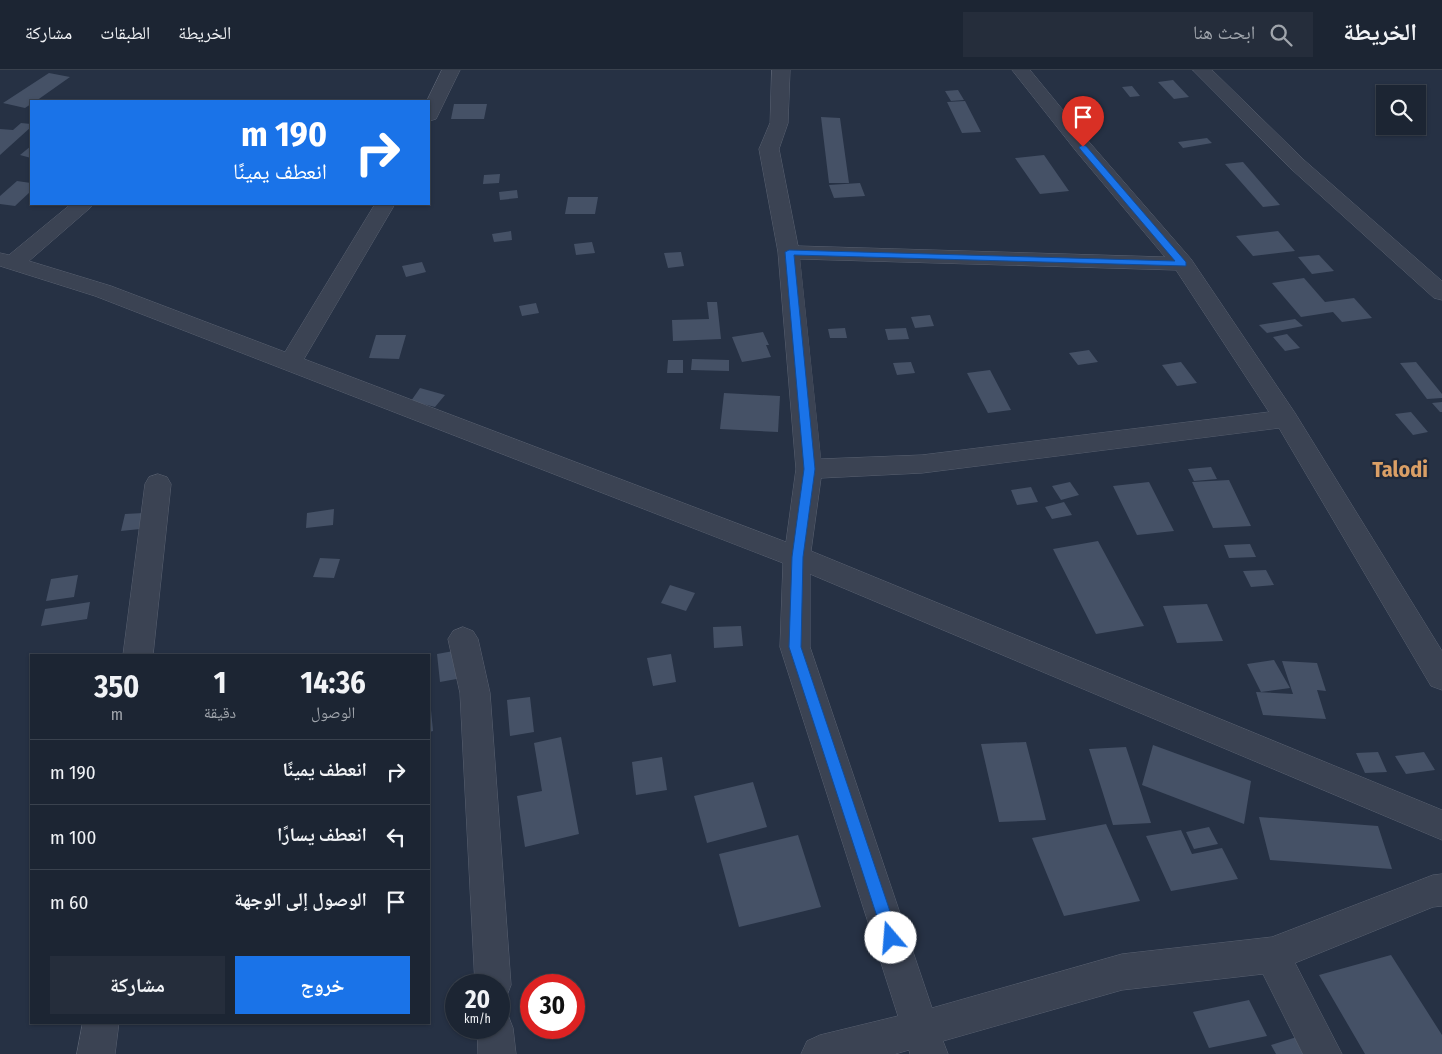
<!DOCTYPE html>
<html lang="ar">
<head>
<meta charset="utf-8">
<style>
	body { margin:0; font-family:"Fira Sans Condensed","Noto Naskh Arabic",sans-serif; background:#252d3b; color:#f1f3f6; direction:rtl; height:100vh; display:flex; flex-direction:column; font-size:19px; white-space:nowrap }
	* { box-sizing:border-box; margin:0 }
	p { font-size:16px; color:#a0a5ac }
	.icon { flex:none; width:28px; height:28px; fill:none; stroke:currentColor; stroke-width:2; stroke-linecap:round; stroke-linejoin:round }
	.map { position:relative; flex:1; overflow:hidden; direction:ltr }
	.details { position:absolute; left:30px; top:584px; width:400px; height:370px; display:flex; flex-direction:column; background:#1c2533; border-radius:0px; box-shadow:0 1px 4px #0004,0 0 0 1px #3a424e; direction:rtl }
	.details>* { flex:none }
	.top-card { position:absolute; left:30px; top:30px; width:400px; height:105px; border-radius:0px; box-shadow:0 1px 4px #0004,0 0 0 1px #3a424e; direction:rtl; background:#1a73e8; color:#fff; overflow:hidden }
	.controls { position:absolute; left:1376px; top:15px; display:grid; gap:10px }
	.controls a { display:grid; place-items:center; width:50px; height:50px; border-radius:0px; background:#1c2533; box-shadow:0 1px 4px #0004,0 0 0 1px #3a424e; font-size:25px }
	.speed { position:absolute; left:445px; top:904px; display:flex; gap:10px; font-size:25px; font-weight:700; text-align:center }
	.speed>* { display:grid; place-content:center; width:65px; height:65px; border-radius:50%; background:#1c2533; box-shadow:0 1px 4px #0004,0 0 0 1px #3a424e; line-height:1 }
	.speed small { font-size:12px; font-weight:400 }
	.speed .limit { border:8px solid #d22; background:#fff; color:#111 }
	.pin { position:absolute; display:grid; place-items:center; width:42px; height:42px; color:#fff; margin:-51px -21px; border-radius:50% 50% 50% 0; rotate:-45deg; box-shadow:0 0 5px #0007 }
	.pin .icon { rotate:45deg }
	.me { position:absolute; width:55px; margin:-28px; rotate:342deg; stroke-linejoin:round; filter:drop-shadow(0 0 4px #0008) }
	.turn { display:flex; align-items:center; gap:18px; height:105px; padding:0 20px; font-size:22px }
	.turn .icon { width:65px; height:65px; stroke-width:2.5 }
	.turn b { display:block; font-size:35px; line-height:42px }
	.eta { display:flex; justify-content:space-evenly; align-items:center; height:85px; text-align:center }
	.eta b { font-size:30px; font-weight:700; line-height:35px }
	.primary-button { display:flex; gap:10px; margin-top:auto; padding:10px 20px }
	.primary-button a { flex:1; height:58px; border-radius:0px; background:#1a73e8; color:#fff; font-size:20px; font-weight:700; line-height:58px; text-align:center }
	.primary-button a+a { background:#252d3b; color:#f1f3f6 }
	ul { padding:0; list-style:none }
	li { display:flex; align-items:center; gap:15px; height:65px; padding:0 20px; border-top:1px solid #3a424e }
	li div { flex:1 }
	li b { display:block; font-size:19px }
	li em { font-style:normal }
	header { display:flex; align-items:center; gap:30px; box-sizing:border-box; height:70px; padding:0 25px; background:#1c2533; border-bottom:1px solid #3a424e }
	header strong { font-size:24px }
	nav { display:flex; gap:28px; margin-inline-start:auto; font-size:18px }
	.search { width:350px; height:45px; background:#252d3b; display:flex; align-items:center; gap:12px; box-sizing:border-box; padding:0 18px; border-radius:0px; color:#a0a5ac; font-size:19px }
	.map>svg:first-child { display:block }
</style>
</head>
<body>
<header>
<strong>الخريطة</strong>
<div class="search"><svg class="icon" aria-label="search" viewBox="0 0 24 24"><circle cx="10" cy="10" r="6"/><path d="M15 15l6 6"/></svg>ابحث هنا</div>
<nav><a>الخريطة</a><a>الطبقات</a><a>مشاركة</a></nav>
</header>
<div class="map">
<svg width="1442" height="984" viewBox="0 0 1442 984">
	<rect width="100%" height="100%" fill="#263144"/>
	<path fill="#455166" d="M49,3l21,4 -34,24h-5v3l-6,4 -22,-5z
		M1173,10l16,17 -15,2 -16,-17z
		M1132,16l8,10 -10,1 -8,-10z
		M958,20l6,10 -13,1 -6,-10z
		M965,31l16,31 -19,1 -15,-31z
		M454,34h33l-3,15h-33z
		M821,47l19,1 9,65h-20z
		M21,53l10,1v3l-31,28v-26l13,1z
		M1207,68l5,5 -29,5 -5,-6z
		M31,76v12l-11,-3z
		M1044,85l25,36 -29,3 -25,-36z
		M1243,92l37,43 -17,2 -38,-43z
		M500,104l-1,9 -16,1 1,-9z
		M17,111l14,2v8l-16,15 -15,-2v-8z
		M860,113l5,13 -31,2 -5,-13z
		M517,120l1,8 -18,2 -1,-8z
		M568,127h30l-3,17h-30z
		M511,161l1,9 -18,2 -2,-8z
		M1278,161l17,20 -42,5 -17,-20z
		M592,172l3,11 -19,2 -2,-11z
		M681,182l3,14 -16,2 -4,-15z
		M1319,185l15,16 -22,3 -14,-17z
		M422,192l4,10 -20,5 -4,-11z
		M1304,208l21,24 29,-4 18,20 -30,4 -9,-10 -32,5 -29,-34z
		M707,232h10l4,37 -48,2 -1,-21 37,-1z
		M536,233l3,10 -17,3 -3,-10z
		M930,245l4,11 -19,2 -4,-11z
		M1295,249l8,7 -36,7 -8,-8z
		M845,258l2,10h-17l-2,-9z
		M906,258l3,11 -21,1 -3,-11z
		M763,262l6,13h-3l5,12 -29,5 -10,-25z
		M1287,264l13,14 -15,3 -12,-14z
		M376,265h30l-7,24 -30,-1z
		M1089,280l9,12 -20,3 -9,-12z
		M692,289l37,1v11l-38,-1z
		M668,290h15v13h-16z
		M911,292l4,11 -18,2 -4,-12z
		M1181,292l16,21 -20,3 -15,-21z
		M1416,292l26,32v4l-15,1 -27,-36z
		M990,300l21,40 -23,3 -21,-40z
		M420,318l25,7 -10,12 -24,-6z
		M724,323l56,3 -2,36 -58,-3z
		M1442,332v10h-2l-8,-9z
		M1411,342l17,20 -15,3 -18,-21z
		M1211,397l6,12 -23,2 -6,-12z
		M1229,410l22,46 -38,2 -21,-46z
		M1070,412l9,13 -18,5 -9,-14z
		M1149,412l25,49 -37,4 -24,-49z
		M1031,417l7,15 -21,3 -6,-15z
		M1064,432l8,13 -20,4 -7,-12z
		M334,439l-1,16 -27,3 1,-15z
		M144,443l-4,16 -19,2 4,-17z
		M1098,471l46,85 -48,8 -43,-85z
		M1250,474l6,13 -27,1 -5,-13z
		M320,488l20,1 -6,19 -21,-1z
		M1266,500l8,15 -23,2 -8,-16z
		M78,505l-4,22 -28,4 5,-22z
		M670,515l25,8 -9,18 -25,-8z
		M90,532l-3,17 -46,7 4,-17z
		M1207,534l16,37 -46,2 -14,-37z
		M741,556l2,20 -29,2 -1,-21z
		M459,580l3,28 -22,4 -3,-28z
		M671,584l5,28 -23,4 -6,-28z
		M1274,590l16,28 -29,4 -14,-28z
		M1282,591l35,2 9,28 -9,-1 9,29 -63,-4 -7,-23 37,2z
		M530,627l4,35 -24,4 -3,-36z
		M429,640h2l2,21 -4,1z
		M561,667l18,97 -54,13 -8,-51 25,-5 -8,-48z
		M1026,672l20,78 -47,2 -18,-78z
		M1153,675l98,36 -7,43 -102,-39z
		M1126,677l25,76 -38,2 -24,-76z
		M1378,682l9,20 -22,1 -9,-20z
		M1424,682l11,18 -29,4 -11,-18z
		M662,687l5,33 -31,5 -4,-33z
		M753,712l14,45 -60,16 -13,-47z
		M1259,747l119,9 14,43 -122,-9z
		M1106,754l34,77 -76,15 -32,-78z
		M1209,757l9,17 -24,5 -8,-17z
		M1181,760l11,24 30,-6 16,31 -67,12 -25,-55z
		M798,765l23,72 -82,20 -20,-73z
		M1391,885l51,80v19h-77l-46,-79z
		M1249,930l18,36 -58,12 -16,-36z
		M1300,966l10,18h-34l-5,-9z"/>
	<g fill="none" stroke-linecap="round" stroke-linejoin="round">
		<defs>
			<path id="street" d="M442,0h18l-22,45 -2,4 -7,2v-20h-2z
				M772,0h18l-2,53 -9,26 19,97 367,11 -89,-106 -64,-81h18l60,73 101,116 104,154 147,238v39l-11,-4 -152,-258 -357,45 -101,5 -10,73 631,259v30l-632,-266v73l122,361 190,-54 150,-17 161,-62 9,-1v32l-9,1 -138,56 47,91h-39l-40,-80 -141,16 -179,51 5,13h-38l-1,-4 -14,4h-94l6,-13 13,-6 78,-19 -118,-369 3,-84 -688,-267 -95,-30v-13l9,2 62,-51h22l-3,4 -61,53 82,25 174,66 90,-148h20l-91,155 482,183 10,-73 -18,-217 -19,-103 11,-26zM800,189l376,11 93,142 -347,43 -101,4z
				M1193,0h19l92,90 138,121v19l-8,-2 -144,-130z
				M158,404l9,3 4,7 -18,171h-30l22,-171 4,-7z
				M463,557l10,4 5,8 12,54 21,292 -5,13 -7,3v-16h-24l-15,-292 -12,-54 5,-8z
				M499,941l9,4 5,13 3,26h-38l-1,-26h22z
				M83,952h36l-4,32h-38z"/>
		</defs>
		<use href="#street" stroke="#596171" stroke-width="1"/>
		<use href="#street" fill="#3b4353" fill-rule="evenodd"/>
	</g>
	<path fill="#1a73e8" stroke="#114b97" d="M1083,75l3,1 100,116v4l-392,-11 21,214 -12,88 -2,90 98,291 -3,5 -5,2 -5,-2 -2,-5 -95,-291 3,-90 12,-88 -19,-217 4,-2 386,11 -95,-112 -1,-2z"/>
	<g text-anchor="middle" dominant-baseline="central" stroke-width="4.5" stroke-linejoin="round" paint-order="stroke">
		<g font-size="22" font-weight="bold" fill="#da9f66" stroke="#1f2839">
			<text x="1400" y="399">Talodi</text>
		</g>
	</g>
</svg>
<div class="controls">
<a><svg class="icon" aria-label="search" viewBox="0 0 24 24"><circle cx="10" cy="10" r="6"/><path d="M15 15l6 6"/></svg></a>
</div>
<div class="speed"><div>20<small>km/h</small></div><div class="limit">30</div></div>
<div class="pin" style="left:1083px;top:77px;background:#d93025"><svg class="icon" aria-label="arrive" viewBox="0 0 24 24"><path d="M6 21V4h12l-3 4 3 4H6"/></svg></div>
<svg class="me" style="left:891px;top:868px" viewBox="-20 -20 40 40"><circle r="19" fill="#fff"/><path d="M0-13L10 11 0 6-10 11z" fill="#1a73e8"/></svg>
<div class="top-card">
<div class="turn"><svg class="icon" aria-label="right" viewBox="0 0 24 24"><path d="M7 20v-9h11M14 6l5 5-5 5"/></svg><div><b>190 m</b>انعطف يمينًا</div></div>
</div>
<section class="details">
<div class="eta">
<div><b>14:36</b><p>الوصول</p></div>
<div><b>1</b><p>دقيقة</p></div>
<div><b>350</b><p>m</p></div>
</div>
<ul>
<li><svg class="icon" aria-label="right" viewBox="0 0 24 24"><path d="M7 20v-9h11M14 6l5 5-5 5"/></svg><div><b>انعطف يمينًا</b></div><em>190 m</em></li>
<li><svg class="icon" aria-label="left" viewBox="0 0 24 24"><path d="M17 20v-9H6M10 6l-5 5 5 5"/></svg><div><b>انعطف يسارًا</b></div><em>100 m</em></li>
<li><svg class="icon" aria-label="arrive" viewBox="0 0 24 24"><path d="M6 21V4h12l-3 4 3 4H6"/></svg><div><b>الوصول إلى الوجهة</b></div><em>60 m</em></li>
</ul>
<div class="primary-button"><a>خروج</a><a>مشاركة</a></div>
</section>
</div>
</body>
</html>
